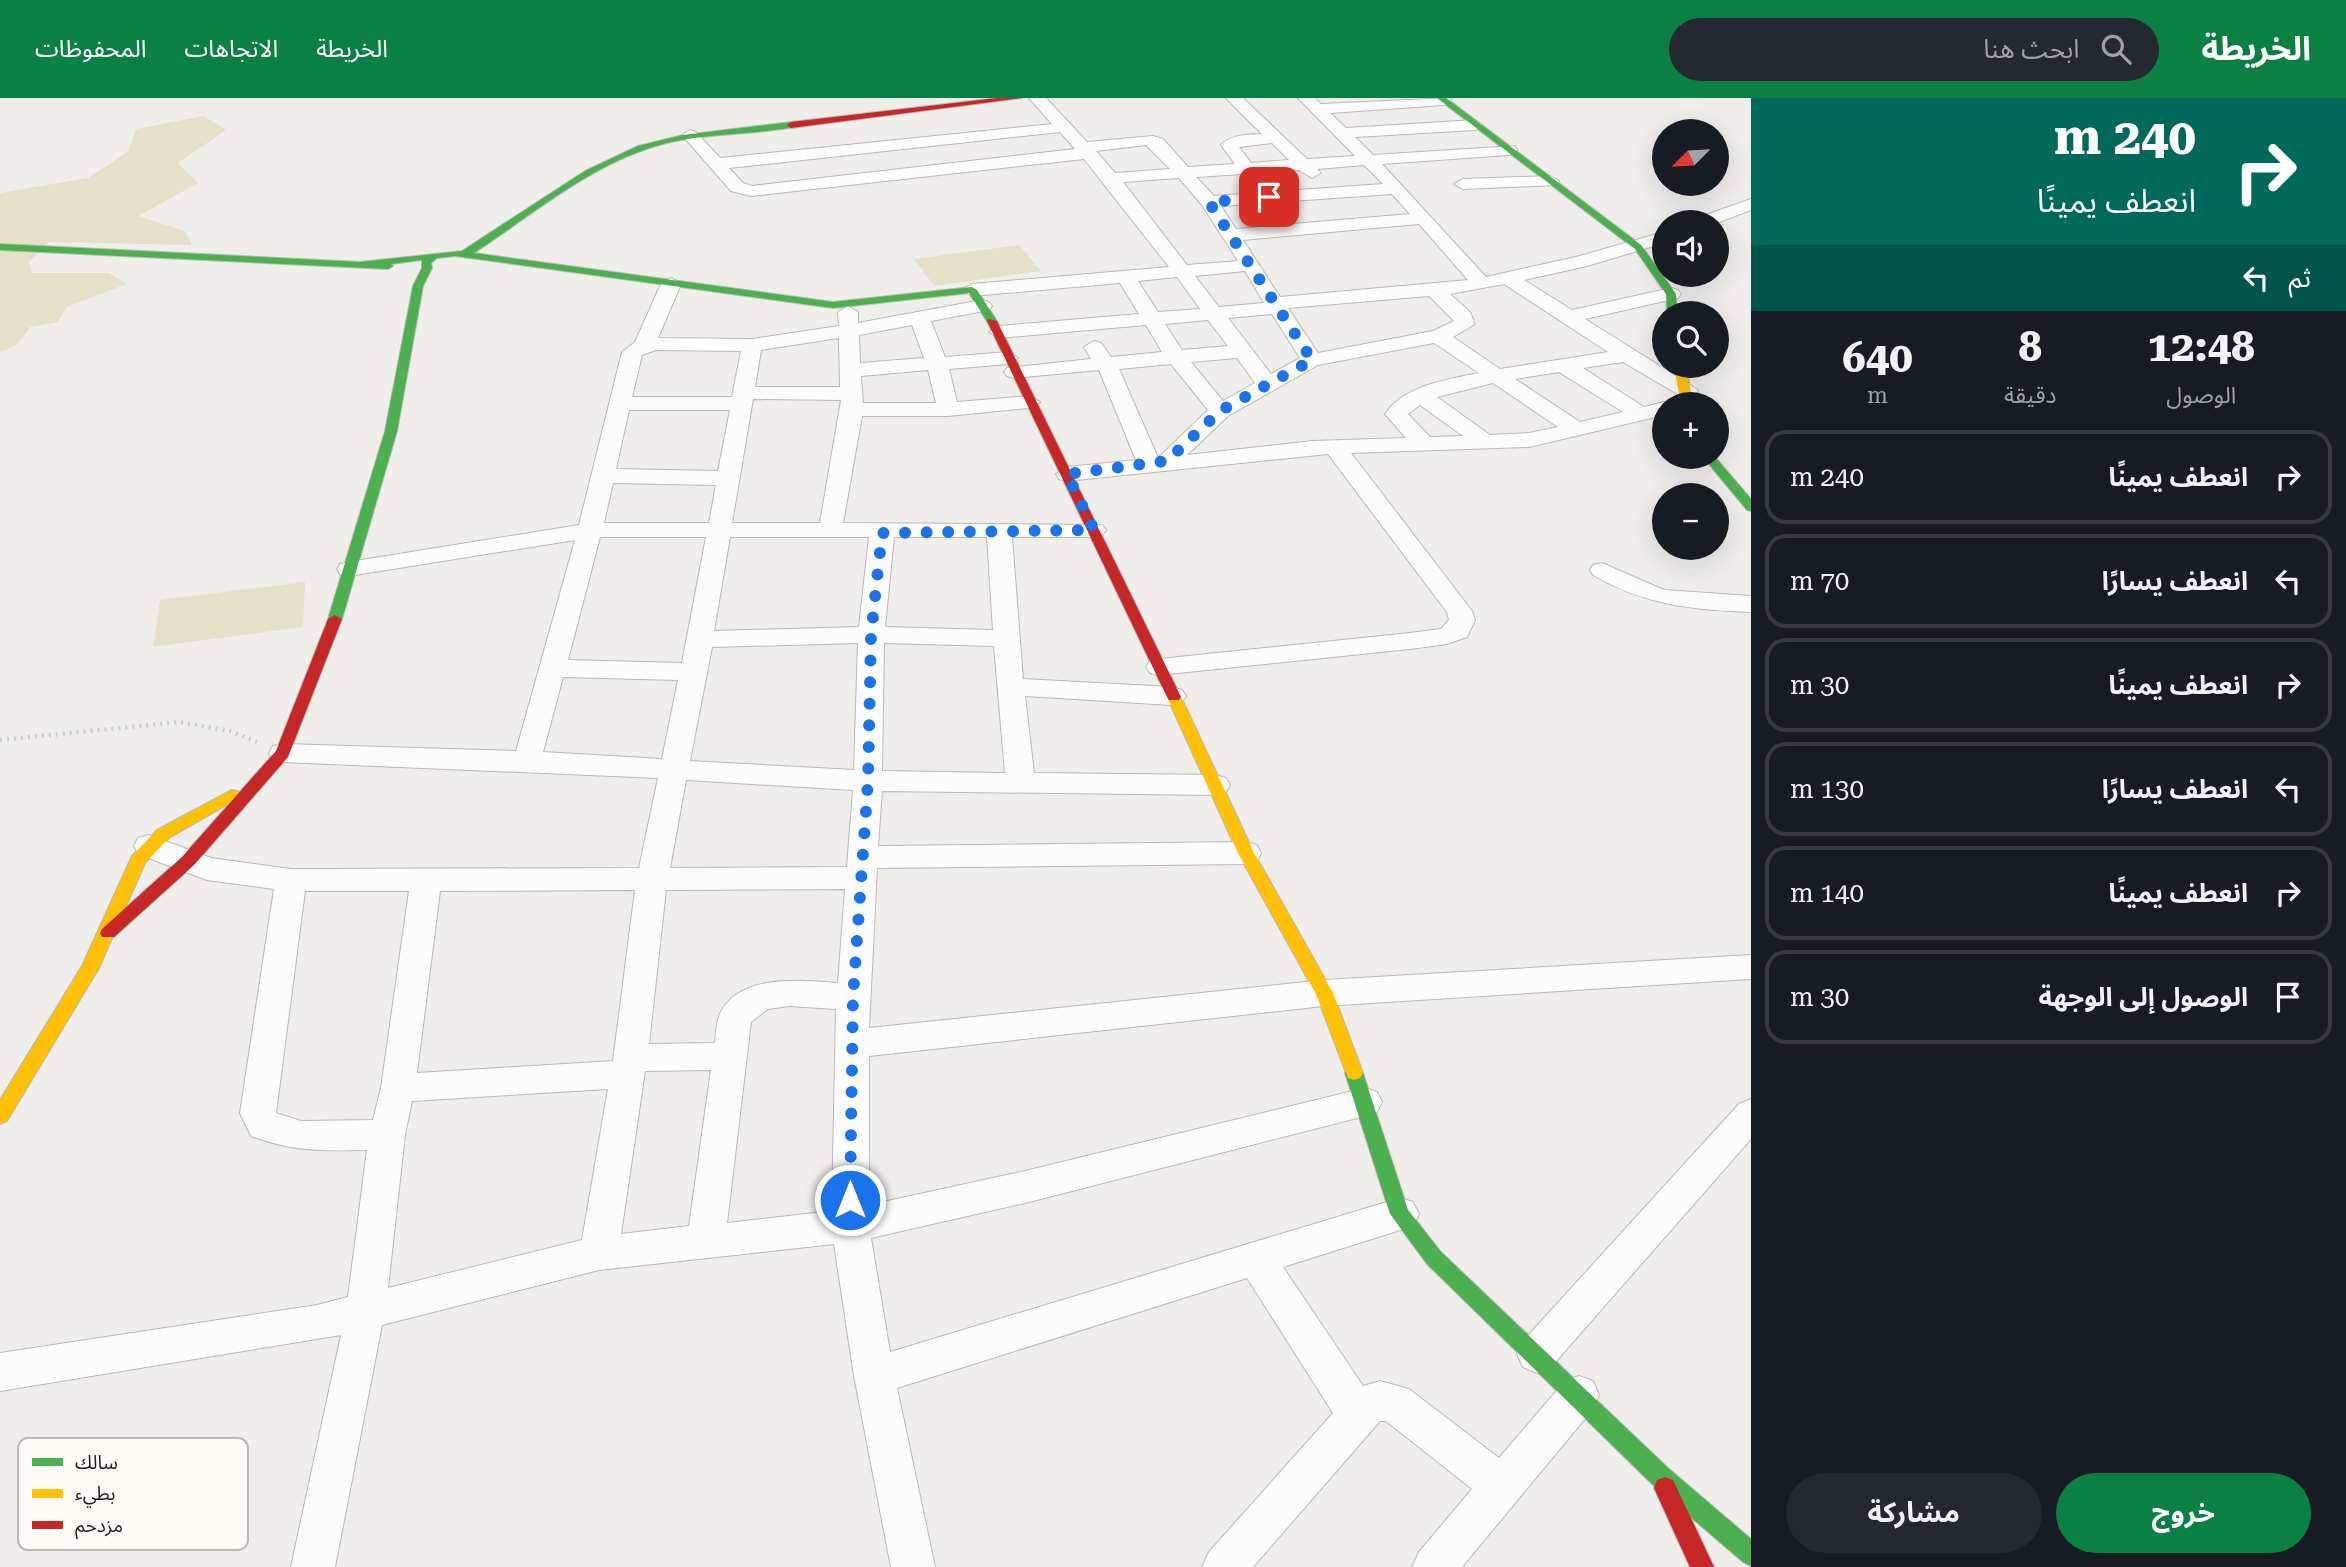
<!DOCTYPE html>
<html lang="ar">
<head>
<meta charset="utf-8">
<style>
	body { margin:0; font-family:"Roboto Serif","Noto Sans Arabic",serif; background:#242831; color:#f1f3f6; direction:rtl; height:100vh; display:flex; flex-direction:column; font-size:26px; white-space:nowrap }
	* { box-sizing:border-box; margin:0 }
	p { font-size:23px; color:#9ea1a6 }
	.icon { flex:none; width:38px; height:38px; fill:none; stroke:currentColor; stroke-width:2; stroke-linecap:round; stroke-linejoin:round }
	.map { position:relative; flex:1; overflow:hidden; direction:ltr }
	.panel { display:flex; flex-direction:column; background:#171b24; width:595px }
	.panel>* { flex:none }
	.hud { background:#00695c; color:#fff; overflow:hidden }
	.needle { width:46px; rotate:246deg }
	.controls { position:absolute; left:1652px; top:21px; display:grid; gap:14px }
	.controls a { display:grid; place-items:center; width:77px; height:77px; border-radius:50%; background:#171b24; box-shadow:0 7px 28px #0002; font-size:35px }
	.pin { position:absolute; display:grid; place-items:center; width:60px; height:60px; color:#fff; margin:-30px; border-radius:14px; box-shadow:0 4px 10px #0006 }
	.me { position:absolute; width:77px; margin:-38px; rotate:0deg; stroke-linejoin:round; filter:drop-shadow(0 0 5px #0008) }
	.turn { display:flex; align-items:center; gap:24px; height:147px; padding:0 35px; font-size:32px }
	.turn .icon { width:91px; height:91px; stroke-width:2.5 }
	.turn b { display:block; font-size:49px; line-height:60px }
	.then { display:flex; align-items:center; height:66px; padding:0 35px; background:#0003; gap:14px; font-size:26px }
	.eta { display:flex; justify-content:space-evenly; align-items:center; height:119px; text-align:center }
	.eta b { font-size:42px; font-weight:700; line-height:49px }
	.primary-button { display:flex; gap:14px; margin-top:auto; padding:14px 35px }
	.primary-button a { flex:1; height:80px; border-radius:42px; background:#0b8043; color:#fff; font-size:28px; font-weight:700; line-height:80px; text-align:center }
	.primary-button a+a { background:#242831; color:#f1f3f6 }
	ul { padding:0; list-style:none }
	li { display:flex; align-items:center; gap:21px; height:94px; margin:0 14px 10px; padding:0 21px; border:4px solid #363941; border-radius:21px }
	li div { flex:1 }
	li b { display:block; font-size:26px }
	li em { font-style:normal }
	header { display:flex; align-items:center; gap:42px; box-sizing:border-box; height:98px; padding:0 35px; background:#0b8043; color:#fff }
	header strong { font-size:33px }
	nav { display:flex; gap:38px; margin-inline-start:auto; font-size:24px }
	.search { width:490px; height:63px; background:#242831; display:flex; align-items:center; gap:18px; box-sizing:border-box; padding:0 24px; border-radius:38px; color:#9ea1a6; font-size:26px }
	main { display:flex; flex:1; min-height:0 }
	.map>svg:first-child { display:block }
</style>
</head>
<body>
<header>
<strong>الخريطة</strong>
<div class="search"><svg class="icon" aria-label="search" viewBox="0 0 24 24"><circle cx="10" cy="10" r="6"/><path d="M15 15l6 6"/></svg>ابحث هنا</div>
<nav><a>الخريطة</a><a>الاتجاهات</a><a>المحفوظات</a></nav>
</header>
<main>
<section class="panel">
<div class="hud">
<div class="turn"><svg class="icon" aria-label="right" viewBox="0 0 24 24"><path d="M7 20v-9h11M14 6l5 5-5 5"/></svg><div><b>240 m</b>انعطف يمينًا</div></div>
<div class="then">ثم<svg class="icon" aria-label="left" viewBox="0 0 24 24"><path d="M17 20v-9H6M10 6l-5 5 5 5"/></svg></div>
</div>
<div class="eta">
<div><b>12:48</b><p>الوصول</p></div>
<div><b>8</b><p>دقيقة</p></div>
<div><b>640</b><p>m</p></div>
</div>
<ul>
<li><svg class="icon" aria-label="right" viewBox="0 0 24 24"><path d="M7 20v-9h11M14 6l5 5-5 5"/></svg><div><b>انعطف يمينًا</b></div><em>240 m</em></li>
<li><svg class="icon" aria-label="left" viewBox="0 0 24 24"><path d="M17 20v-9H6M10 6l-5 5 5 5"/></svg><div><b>انعطف يسارًا</b></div><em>70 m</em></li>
<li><svg class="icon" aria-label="right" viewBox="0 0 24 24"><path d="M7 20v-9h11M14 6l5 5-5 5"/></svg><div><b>انعطف يمينًا</b></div><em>30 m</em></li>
<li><svg class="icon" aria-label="left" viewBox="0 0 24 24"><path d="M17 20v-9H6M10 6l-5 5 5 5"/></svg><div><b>انعطف يسارًا</b></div><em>130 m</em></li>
<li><svg class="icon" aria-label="right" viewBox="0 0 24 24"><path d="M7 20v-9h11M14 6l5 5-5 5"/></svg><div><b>انعطف يمينًا</b></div><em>140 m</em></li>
<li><svg class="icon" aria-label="arrive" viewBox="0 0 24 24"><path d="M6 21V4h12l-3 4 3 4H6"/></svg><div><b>الوصول إلى الوجهة</b></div><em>30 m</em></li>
</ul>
<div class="primary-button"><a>خروج</a><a>مشاركة</a></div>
</section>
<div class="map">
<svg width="1751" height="1469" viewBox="0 0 1751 1469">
	<rect width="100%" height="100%" fill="#efeeeb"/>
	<path fill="#e7e0c8" d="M204,18l22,14 -48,33 20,20 -60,33 47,15 7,14 -143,-3 -20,20 3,11h77l18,11 -60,23 -9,15 -28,5 -13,18 -17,7v-159l88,-15 41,-27 7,-22z
		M1019,147l22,26 -107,15 -20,-27z
		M305,484l-2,45 -150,20 7,-47z"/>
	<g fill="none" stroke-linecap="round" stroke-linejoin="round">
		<defs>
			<path id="street" d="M1029,0h17l41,44 66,-6 10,3 25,28 47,-3 -14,-19c11,-11 26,-10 41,-11l-36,-36h17l64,61 48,-3 -57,-58h17l6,6 130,-6 -1,5 -6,2 -114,8 16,15 129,-8 8,5 -8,5 -120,7 18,18 142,-9 2,4 -8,5 -127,9 104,113 90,-20 88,-25v11l-77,23 -63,14 48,30 99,-22 7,2 3,4 -3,4 -93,21 113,71 -3,5h-16l-56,-33 -40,6 61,39 20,-5 7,2h-7v11l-135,32 -178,6 121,158 3,9 -8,17 -20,7 -37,5 -251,26 -9,-2 -4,-6 4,-6 9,-2 251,-26 31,-4 8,-9 -2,-8 -119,-158 -261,27 -8,-2 -3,-5 11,-7 69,-7 -37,-90 -85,8 -7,-2 -3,-4 3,-4 84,-9 -7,-12 10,-6 7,2 10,14 51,-5 -16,-27 -147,13 -10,-6 10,-6 140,-12 -19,-31 -148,13 -10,-6 10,-6 197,-17 -85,-108 -333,37 -20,-5 -49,-56 8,-5 6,2 24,26 332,-34zM1060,34l15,17 -323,37 -9,-3 -14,-15zM1272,45l17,17 -38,3 -12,-16zM1146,47l24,24 -55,4 -19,-22zM1364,67l19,19 -169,12 -18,-19 46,-3 7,10 6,1 9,-5 -6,-7 41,-3 13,8 9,-5 -4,-4zM1179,80l23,27 36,56 -51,4 -64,-83zM1392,96l18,20 -174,15 -15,-23zM1419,126l49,56 -188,17 -37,-57zM1245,173l19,32 -45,4 -24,-31zM1177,179l23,32 -42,3 -20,-31zM1504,186l104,68 -108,17 -47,-32 22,-13 -5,-12 -20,-18zM1429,198l25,25 -21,10 -115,22 -30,-45zM1272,216l28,44 -29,16 -43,-56zM1208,222l20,26 -46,4 -17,-26zM1434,245l45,30c-33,7 -74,12 -94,41l21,24 -93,3 -126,14 41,-39 90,-51zM1237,260l18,25 -32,18 -32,-39zM1171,266l37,46 -50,48 -39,-89zM1559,274l64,40 -43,10 -65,-43zM1493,285l65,44 -29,6 -39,2 -53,-38zM1420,307l43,31 -33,1 -22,-23z
				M1550,78l9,5 -3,4 -93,4 -9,-5 9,-5z
				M1751,101v11l-34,13 -23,-1 3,-4z
				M671,180l10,6 -23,54 94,1 87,-13 -1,-14 10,-6 10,6v11l124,-23 7,2 3,4 -3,4 -58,11 14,36 63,-5 10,6 -10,6 -59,5 8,33 72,-6 11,6 -11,6 -81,8h-86l-19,107 259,2 4,5 -4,5 -8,2h-82l11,142 149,8 10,3 4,6 -4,6 -10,3 -147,-9 9,77 182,2 10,3 4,7 -4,7 -10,3 -334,-4 -4,55 368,-4 11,3 4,8 -4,8 -11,3 -369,4 -8,160 455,-48 427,-25v24l-427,27 -455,50v149l156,-34 340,-83 12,4 5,10 -5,10 -12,4 -340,87 -154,35 19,114 510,-154 13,4 6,12 -6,12 -130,41 80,119 17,-5 29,8 90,69 66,-77 14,-5 14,5 6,14 -6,14 -131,158h-50l7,-15 53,-63 -86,-68h-6l-127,146h-51l7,-15 124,-139 -86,-135 -350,110 38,179h-44l-37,-191 -20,-132 -235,26 -217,55 -47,242h-44l50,-232 -341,56v-38l317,-48 31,-8 19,-147c-45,1 -73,2 -116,-14l-11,-23 34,-224 -67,-9 -69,-26 -4,-8 4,-8 11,-3 62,23 80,11 348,-1 19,-90 -375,-16 -10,-2 -4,-7 4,-7 10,-2 233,7 59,-211 -226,36 -9,-2 -3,-5 3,-5 9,-2 230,-37 43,-173 13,-10 26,-58zM912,227l12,33 -64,5 -1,-28zM839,240l1,49h-85l6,-37zM656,252l85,1 -9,46h-100l10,-42zM928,272l8,33h-73l-2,-27zM753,301l88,1 -21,123h-88zM629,312h101l-12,61 -102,-2zM613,385l103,2 -7,38h-105zM600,439h106l-24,126 -114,-3zM730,439h139l-10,90 -145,4zM894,439h93l6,93 -108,-3zM858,545l-4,127 -164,-9 22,-114zM884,545l110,3 11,127 -123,-2zM563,579l115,3 -16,79 -119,-7zM686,682l167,10 -6,77 -177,1zM845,791l-7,94c-37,-3 -101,-10 -119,33 -3,8 -3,18 -4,27l-66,1 17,-154zM635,792l-22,171 -196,12 23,-182zM305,793h104l-28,197 -8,32 -72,1 -25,-8zM789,908l47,3 -4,202 -105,12 24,-201 17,-13zM711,972l-22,156 -68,8 24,-163zM608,991l-26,151 -194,48 17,-153 7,-34z
				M1602,465l62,27 87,6v16c-58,-2 -107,-7 -158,-37l-3,-5 3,-5z
				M1751,1001v40l-200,228 -14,6 -14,-6 -6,-13 6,-13 216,-237z"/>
			<path id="fast" d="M1437,0h9l195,147 35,49 1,19h-10l-1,-19 -31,-45z
				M791,24l3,1v4c-42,8 -85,6 -127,16 -73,18 -132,70 -193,110l359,49 139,-15 5,3 20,31 -1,2h-8l-19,-30 -136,15 -378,-52 -18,2 -6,5 1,5 -9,18 -26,145 -55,188 -7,4 -7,-4 57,-188 28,-145 9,-18v-8l-31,4 2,2 -5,3 -388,-19v-6l360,18 102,-11 123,-80 53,-25 45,-11z
				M1703,359h12l36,42v12l-4,-1z
				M1354,968l6,2 3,5 45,137 33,42 227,216 83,71v27l-8,-4 -91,-78 -225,-220 -37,-50 -45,-141 3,-5z"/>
			<path id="slow" d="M1674,268h12l7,38h-12z
				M1174,594l7,5 73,156 79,140 30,80 -3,5 -6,2 -6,-2 -32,-84 -78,-141 -71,-156z
				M232,692l5,1 3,4 -3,4 -68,39 -24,25 -46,105 -92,153 -7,3v-24l82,-134 50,-110 25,-26z"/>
			<path id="jam" d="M997,0h25l-231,30 -4,-3 4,-3z
				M988,221l9,2 184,376 -2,3h-10l-2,-3 -180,-376z
				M335,517l7,4 -54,138 -94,108 -80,72h-12l-2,-4 2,-4 80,-72 94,-106 52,-132z
				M1665,1379l8,3 41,87h-24l-36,-79 3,-8z"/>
		</defs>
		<use href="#street" stroke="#bab9b7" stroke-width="2"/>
		<use href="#fast" stroke="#bab9b7" stroke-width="2"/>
		<use href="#slow" stroke="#bab9b7" stroke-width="2"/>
		<use href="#jam" stroke="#bab9b7" stroke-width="2"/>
		<path stroke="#cdcdcd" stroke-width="4.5" stroke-dasharray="2 5" stroke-linecap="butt" d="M0,642l179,-18 51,9 27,11"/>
		<use href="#street" fill="#fdfcfc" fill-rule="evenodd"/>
		<use href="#fast" fill="#4caf50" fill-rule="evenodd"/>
		<use href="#slow" fill="#ffc107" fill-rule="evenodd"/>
		<use href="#jam" fill="#c62828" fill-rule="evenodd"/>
	</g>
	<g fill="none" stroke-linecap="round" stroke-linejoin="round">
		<path stroke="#1a73e8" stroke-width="12" stroke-dasharray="0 21.6" d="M850,1102l3,-203 15,-216 3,-146 11,-102 212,-3 -27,-56 100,-13 53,-50 92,-51 -103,-158 60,-5"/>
	</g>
	<rect x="18" y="1340" width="230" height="112" rx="10" fill="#fefcf7" stroke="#bbb9b5" stroke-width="2"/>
	<rect x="32" y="1360" width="31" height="8" fill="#4caf50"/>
	<rect x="32" y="1391" width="31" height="9" fill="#ffc107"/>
	<rect x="32" y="1423" width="31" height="8" fill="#c62828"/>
	<g font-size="19" fill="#1f1e1c">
		<text x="75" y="1371">سالك</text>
		<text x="75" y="1402">بطيء</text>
		<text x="75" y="1434">مزدحم</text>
	</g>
</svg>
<div class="controls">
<a><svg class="needle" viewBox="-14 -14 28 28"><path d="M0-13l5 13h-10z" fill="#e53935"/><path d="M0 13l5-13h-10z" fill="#9ea1a6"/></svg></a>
<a><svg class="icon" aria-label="sound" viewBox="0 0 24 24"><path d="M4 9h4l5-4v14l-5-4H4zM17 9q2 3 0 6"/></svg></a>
<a><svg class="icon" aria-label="search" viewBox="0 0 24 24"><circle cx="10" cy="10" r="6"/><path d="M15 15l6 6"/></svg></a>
<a>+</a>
<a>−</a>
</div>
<div class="pin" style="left:1269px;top:99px;background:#d93025"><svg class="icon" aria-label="arrive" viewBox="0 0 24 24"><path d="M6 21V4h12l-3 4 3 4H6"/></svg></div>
<svg class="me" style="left:850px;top:1102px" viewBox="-20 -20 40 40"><circle r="17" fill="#1a73e8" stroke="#fff" stroke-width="3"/><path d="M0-11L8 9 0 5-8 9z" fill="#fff"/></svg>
</div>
</main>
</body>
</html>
